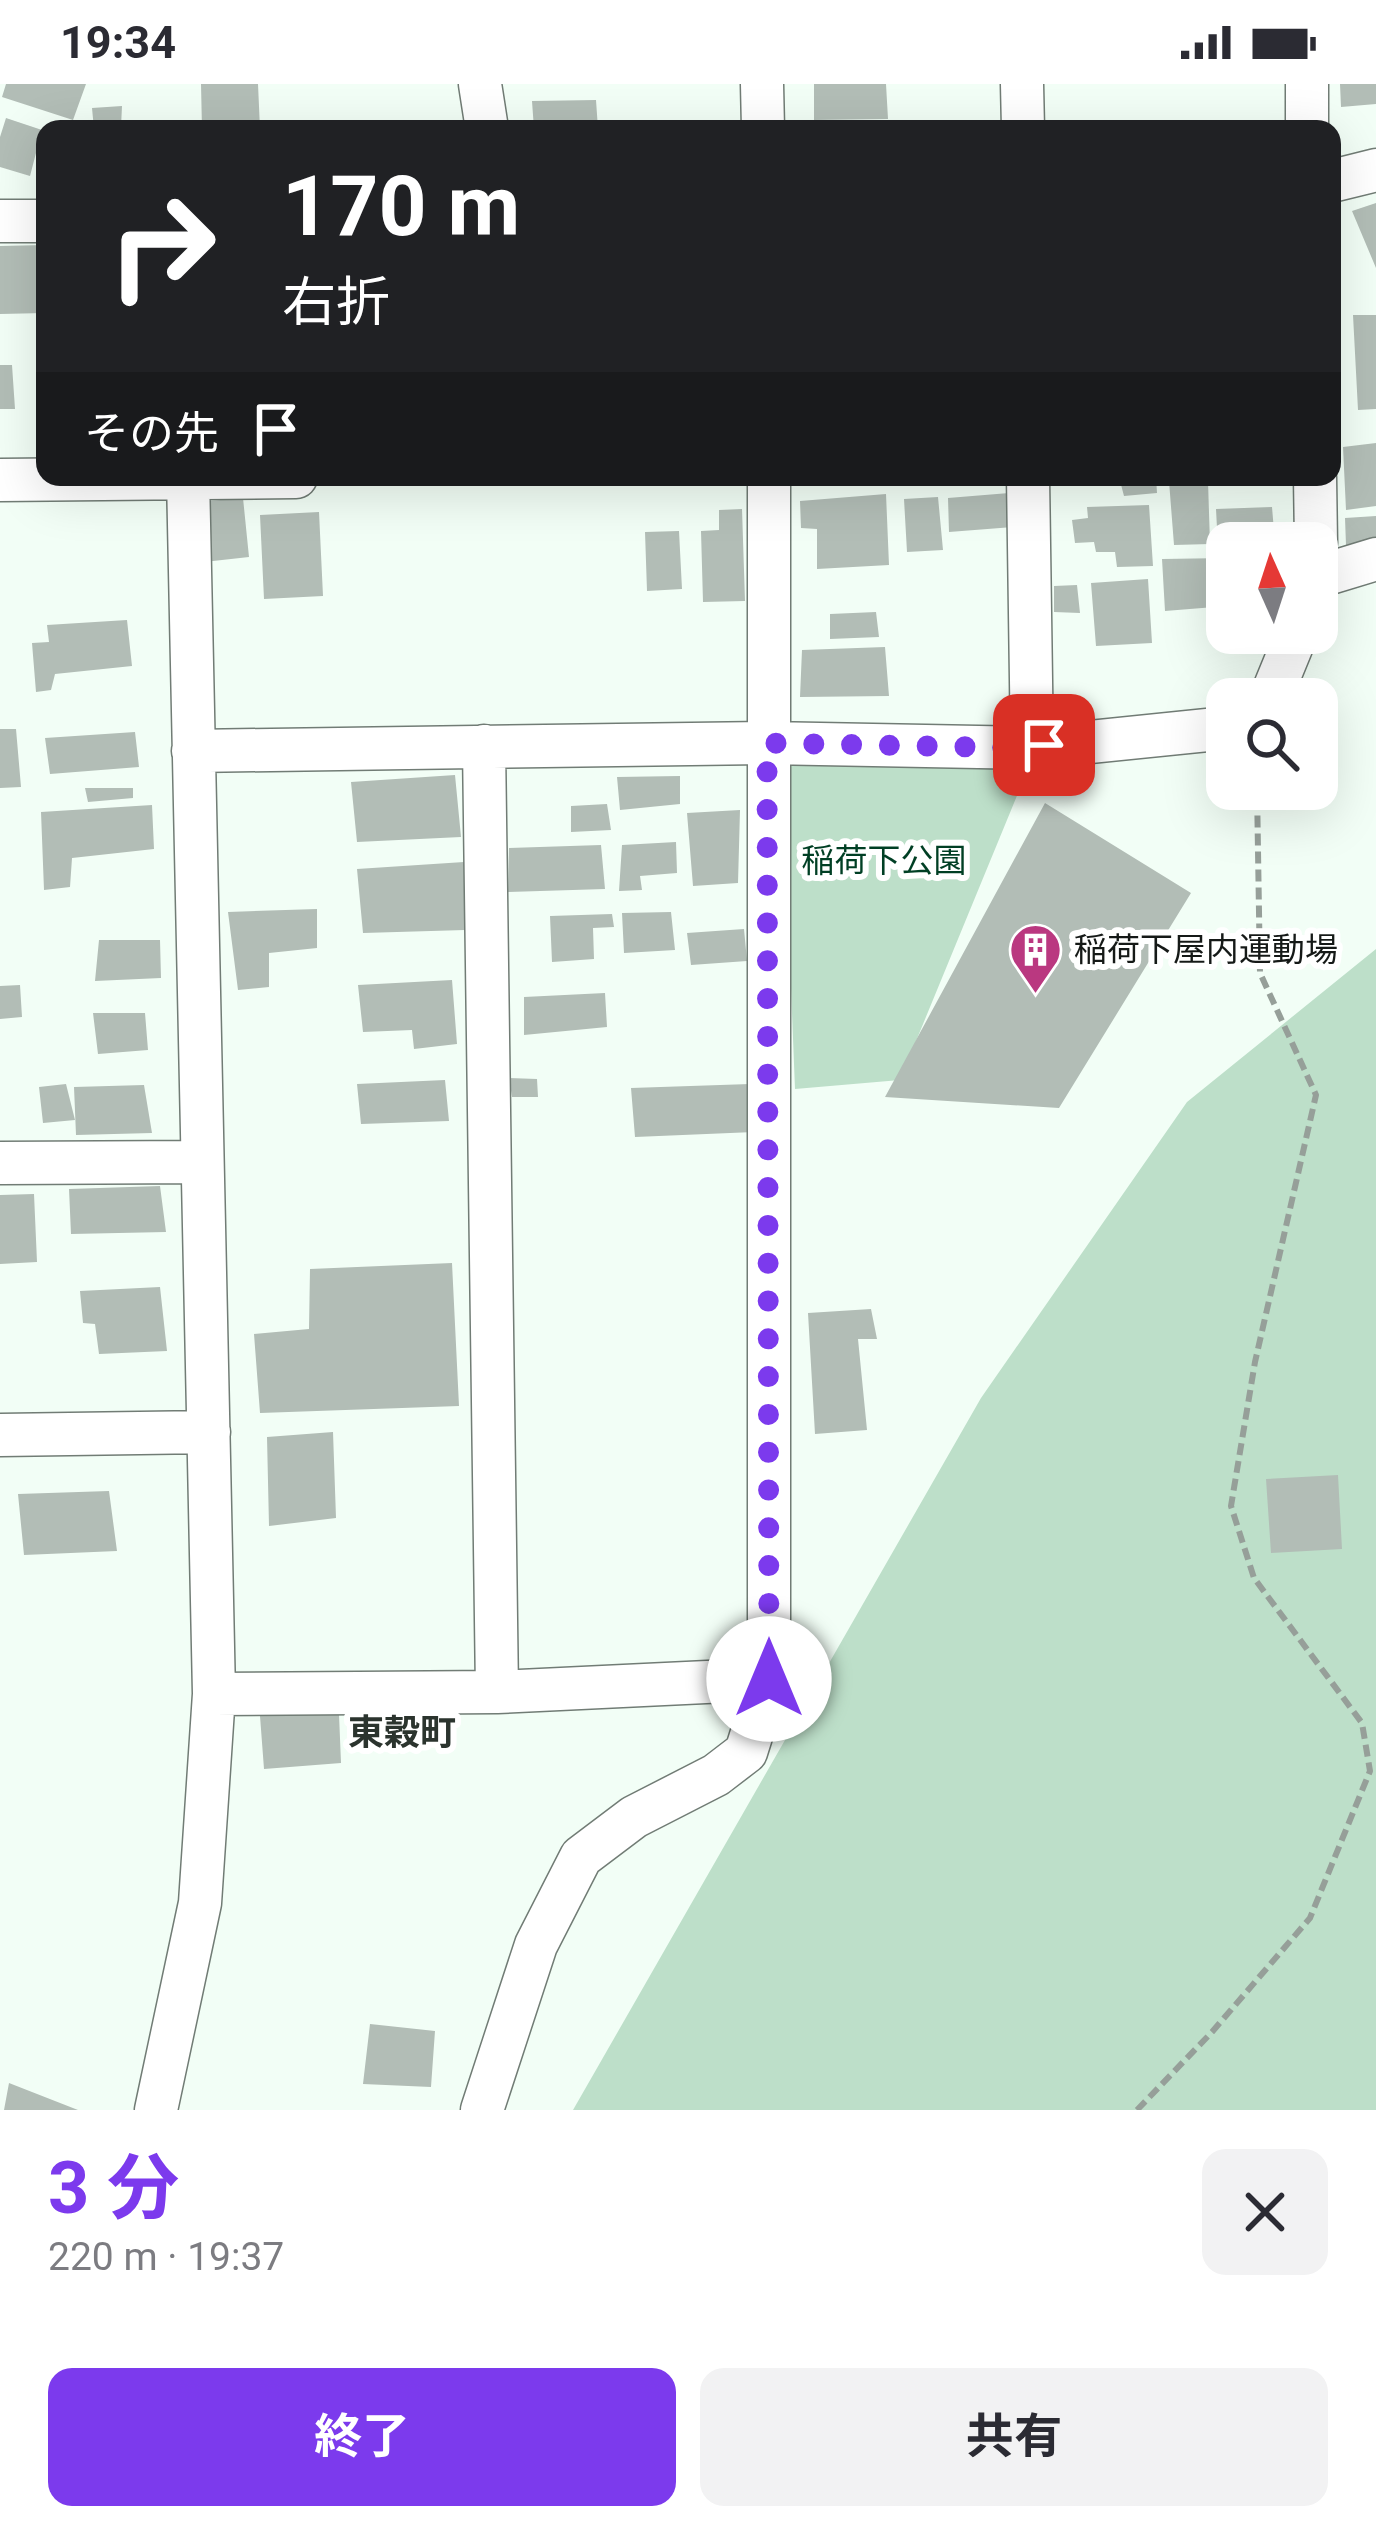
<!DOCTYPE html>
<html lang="ja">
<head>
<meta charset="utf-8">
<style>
	body { margin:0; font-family:Roboto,"Noto Sans JP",sans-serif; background:#f2f2f3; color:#2b2b33; height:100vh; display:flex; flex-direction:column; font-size:45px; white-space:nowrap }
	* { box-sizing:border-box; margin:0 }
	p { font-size:39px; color:#7c7c81 }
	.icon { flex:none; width:66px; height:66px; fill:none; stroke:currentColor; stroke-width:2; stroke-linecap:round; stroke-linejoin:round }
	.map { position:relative; height:2026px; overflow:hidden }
	.sheet { display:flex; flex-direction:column; background:#fff; flex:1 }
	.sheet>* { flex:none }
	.hud { position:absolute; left:36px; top:36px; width:1305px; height:366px; border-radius:24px; box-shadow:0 12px 48px #0002; background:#202124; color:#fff; overflow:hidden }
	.needle { width:78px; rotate:357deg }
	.controls { position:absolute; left:1206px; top:438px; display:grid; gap:24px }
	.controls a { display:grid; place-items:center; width:132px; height:132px; border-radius:24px; background:#fff; box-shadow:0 12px 48px #0002; font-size:60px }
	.pin { position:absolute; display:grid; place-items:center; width:102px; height:102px; color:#fff; margin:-51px; border-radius:24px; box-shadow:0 6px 18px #0006 }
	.me { position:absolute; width:132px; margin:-66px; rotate:0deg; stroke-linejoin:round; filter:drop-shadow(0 0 9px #0008) }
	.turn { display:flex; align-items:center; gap:42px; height:252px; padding:0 48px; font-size:54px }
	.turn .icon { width:156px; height:156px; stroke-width:2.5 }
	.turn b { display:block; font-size:84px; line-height:102px }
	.then { display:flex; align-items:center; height:114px; padding:0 48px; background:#0003; gap:24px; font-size:45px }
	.round { display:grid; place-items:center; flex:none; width:126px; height:126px; border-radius:24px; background:#f2f2f3 }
	.head { display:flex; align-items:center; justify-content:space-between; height:204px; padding:0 48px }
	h1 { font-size:72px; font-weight:700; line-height:90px; color:#7c3aed }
	.action { display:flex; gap:24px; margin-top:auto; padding:24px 48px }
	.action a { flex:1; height:138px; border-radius:24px; background:#7c3aed; color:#fff; font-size:48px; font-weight:700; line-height:138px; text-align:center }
	.action a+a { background:#f2f2f3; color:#2b2b33 }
	.status { display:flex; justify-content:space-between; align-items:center; height:84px; padding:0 60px; background:#fff; direction:ltr }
	.status svg { height:33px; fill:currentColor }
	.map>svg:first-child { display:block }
</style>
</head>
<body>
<div class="status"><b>19:34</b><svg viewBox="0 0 49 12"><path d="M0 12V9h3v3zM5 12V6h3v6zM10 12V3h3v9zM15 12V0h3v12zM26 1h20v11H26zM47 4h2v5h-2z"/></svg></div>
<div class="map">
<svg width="1376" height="2026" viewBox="0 0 1376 2026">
	<rect width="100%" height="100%" fill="#f2fef6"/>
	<path fill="#bddfc9" d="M782,677l248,3 -130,316 -105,9z
		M1376,865v1161h-803l408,-712 206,-296z"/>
	<path fill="#b2bdb6" d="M6,0h80l-13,36 -71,-23z
		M201,0h57l2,45h-58z
		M814,0h72l2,35 -74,1z
		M1340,0h36v20l-35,3z
		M596,16l2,29h-64l-2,-28z
		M122,22l-1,21 -27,2 -2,-21z
		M6,34l36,12 -12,46 -30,-9v-30z
		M991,37v8h-88v-4z
		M1376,119v65l-24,-57z
		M45,161v68l-45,1v-68z
		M1353,231h23v94l-18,1z
		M0,281h12l3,44h-15z
		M1376,359v63l-30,4 -3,-63z
		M1119,393h37l1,16 -33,3z
		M1169,397h39l2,63 -36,1z
		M1009,409l4,34 -64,5 -1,-34z
		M886,410l3,71 -72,4v-40l-16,-1 -1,-27z
		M938,413l5,53 -36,2 -3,-53z
		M243,414l6,59 -45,5 -6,-60z
		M1149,421l4,61 -36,1 -2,-15h-19l-2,-10 -19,1 -3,-23 16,-2 -1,-11z
		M1272,423l3,36h-48l-9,4 -2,-38z
		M742,425l3,92 -42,1 -2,-71 18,-1v-20z
		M319,428l4,84 -59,3 -4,-84z
		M1376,432v26l-30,3 -1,-27z
		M679,447l3,58 -35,2 -2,-59z
		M1227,474v48l-62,5 -3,-52z
		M1148,495l4,64 -56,3 -5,-63z
		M1077,501l3,28 -26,-1v-26z
		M876,528l3,25 -49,2v-25z
		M127,536l5,46 -77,8 -4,16 -15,2 -4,-49 17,-1 -2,-17z
		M885,563l4,49 -89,1 2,-47z
		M0,645h16l5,58 -21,1z
		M135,648l4,35 -89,7 -5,-36z
		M455,691l6,62 -104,5 -6,-60z
		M680,692v28l-60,6 -3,-33z
		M85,704h48v10l-45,4z
		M1045,719l146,90 -132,215 -174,-11z
		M607,720l4,26 -40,2v-26z
		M152,721l2,44 -82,9 -2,29 -26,3 -3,-78z
		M740,726l-2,73 -45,3 -6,-73z
		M676,758l1,31 -37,3 2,14 -23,1 3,-46z
		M601,761l4,44 -97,3 1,-44z
		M464,778l1,68 -102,3 -6,-64z
		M317,825v39l-48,5v34l-31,3 -10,-78z
		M671,828l4,38 -51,3 -2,-40z
		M612,830l2,13 -21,1 1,31 -42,3 -2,-46z
		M744,845l3,32 -56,4 -4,-32z
		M99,856h61l1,38 -66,3z
		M452,896l5,64 -43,5 -2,-19 -49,2 -5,-47z
		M20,901l2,32 -22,2v-33z
		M605,909l2,34 -83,8v-38z
		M93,929h52l3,37 -50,4z
		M509,994l28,1 1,18h-26z
		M445,996l4,41 -88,3 -4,-40z
		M66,1000l9,36 -32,3 -4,-36z
		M750,1000l4,48 -119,5 -4,-49z
		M144,1001l8,48 -76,2 -2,-48z
		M160,1102l6,46 -95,2 -2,-45z
		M34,1110l3,68 -37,2v-69z
		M452,1179l7,143 -199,7 -6,-79 55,-5 1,-60z
		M160,1203l7,64 -68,3 -4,-30 -12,-1 -3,-32z
		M871,1225l6,30h-19l9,91 -52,4 -7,-121z
		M333,1348l3,86 -67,8 -2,-89z
		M1338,1391l4,74 -71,4 -5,-74z
		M109,1407l8,60 -93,4 -6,-61z
		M339,1630l2,49 -77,6 -4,-53z
		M370,1940l65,7 -4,56 -68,-3z
		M9,1999l69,27h-74z"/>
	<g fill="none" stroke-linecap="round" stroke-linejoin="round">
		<defs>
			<path id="minor" d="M480,0l7,45
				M762,0l1,45
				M1022,0l1,45
				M1307,0v45
				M1332,97l44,-11
				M0,137h45
				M1028,393l4,271
				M1315,393l1,66
				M0,396l296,-3
				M1317,493l59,-18
				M1270,615l27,-66
				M484,662l13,946
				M193,667l574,-8 265,5 195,-20
				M0,1079l200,-1
				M0,1351l209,-3
				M214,1610l283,-2 272,-13
				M156,2026l44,-207 14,-209 -26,-1217
				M482,2026l54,-165 45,-88 53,-40 82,-42 30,-23 23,-73v-1202"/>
		</defs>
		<use href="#minor" stroke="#717c75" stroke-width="45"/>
		<path stroke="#969f99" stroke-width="6" stroke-dasharray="12 6" stroke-linecap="butt" d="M1137,2026l75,-78 98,-114 60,-147 -8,-48 -108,-145 -23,-72 24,-144 61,-267 -56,-122 -3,-184"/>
		<use href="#minor" stroke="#fff" stroke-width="42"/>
	</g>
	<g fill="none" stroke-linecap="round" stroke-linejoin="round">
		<path stroke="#7c3aed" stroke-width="21" stroke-dasharray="0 37.8" d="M769,1595l-2,-936 265,5 12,-3"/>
	</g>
	<defs>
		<symbol id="building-pin" viewBox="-11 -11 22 30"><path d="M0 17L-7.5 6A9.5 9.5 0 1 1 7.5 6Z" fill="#ba3880" stroke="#fff"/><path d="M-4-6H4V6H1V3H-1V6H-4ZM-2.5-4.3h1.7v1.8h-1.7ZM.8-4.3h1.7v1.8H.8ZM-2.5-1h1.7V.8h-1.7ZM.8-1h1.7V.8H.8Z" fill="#fff"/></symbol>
	</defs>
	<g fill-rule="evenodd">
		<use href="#building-pin" x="1006" y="836" width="59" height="81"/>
	</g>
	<g text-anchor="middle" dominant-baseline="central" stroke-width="12" stroke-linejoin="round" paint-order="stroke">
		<g font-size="33" fill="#003f24" stroke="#fff">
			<text x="884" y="776">稲荷下公園</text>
		</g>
		<g font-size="33" fill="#151917" stroke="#fff" text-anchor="start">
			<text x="1074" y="865">稲荷下屋内運動場</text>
		</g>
		<g font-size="36" font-weight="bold" fill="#2b342e" stroke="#fff">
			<text x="402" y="1649">東穀町</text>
		</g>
	</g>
</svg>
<div class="controls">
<a><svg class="needle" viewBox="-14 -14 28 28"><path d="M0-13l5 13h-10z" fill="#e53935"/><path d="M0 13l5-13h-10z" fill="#7c7c81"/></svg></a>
<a><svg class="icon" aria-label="search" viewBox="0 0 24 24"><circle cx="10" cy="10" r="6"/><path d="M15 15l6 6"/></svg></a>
</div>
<div class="pin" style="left:1044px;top:661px;background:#d93025"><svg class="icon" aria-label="arrive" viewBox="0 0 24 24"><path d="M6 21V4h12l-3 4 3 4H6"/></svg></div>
<svg class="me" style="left:769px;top:1595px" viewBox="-20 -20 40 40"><circle r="19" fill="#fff"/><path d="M0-13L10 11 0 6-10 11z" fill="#7c3aed"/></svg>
<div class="hud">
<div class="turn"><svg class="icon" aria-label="right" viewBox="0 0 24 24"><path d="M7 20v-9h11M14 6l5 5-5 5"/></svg><div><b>170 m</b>右折</div></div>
<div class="then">その先<svg class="icon" aria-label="arrive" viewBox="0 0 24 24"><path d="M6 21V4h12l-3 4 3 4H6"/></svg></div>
</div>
</div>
<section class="sheet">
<div class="head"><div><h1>3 分</h1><p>220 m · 19:37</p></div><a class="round"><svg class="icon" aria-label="close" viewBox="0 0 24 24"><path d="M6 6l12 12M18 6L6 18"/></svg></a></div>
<div class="action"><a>終了</a><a>共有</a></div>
</section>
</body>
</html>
